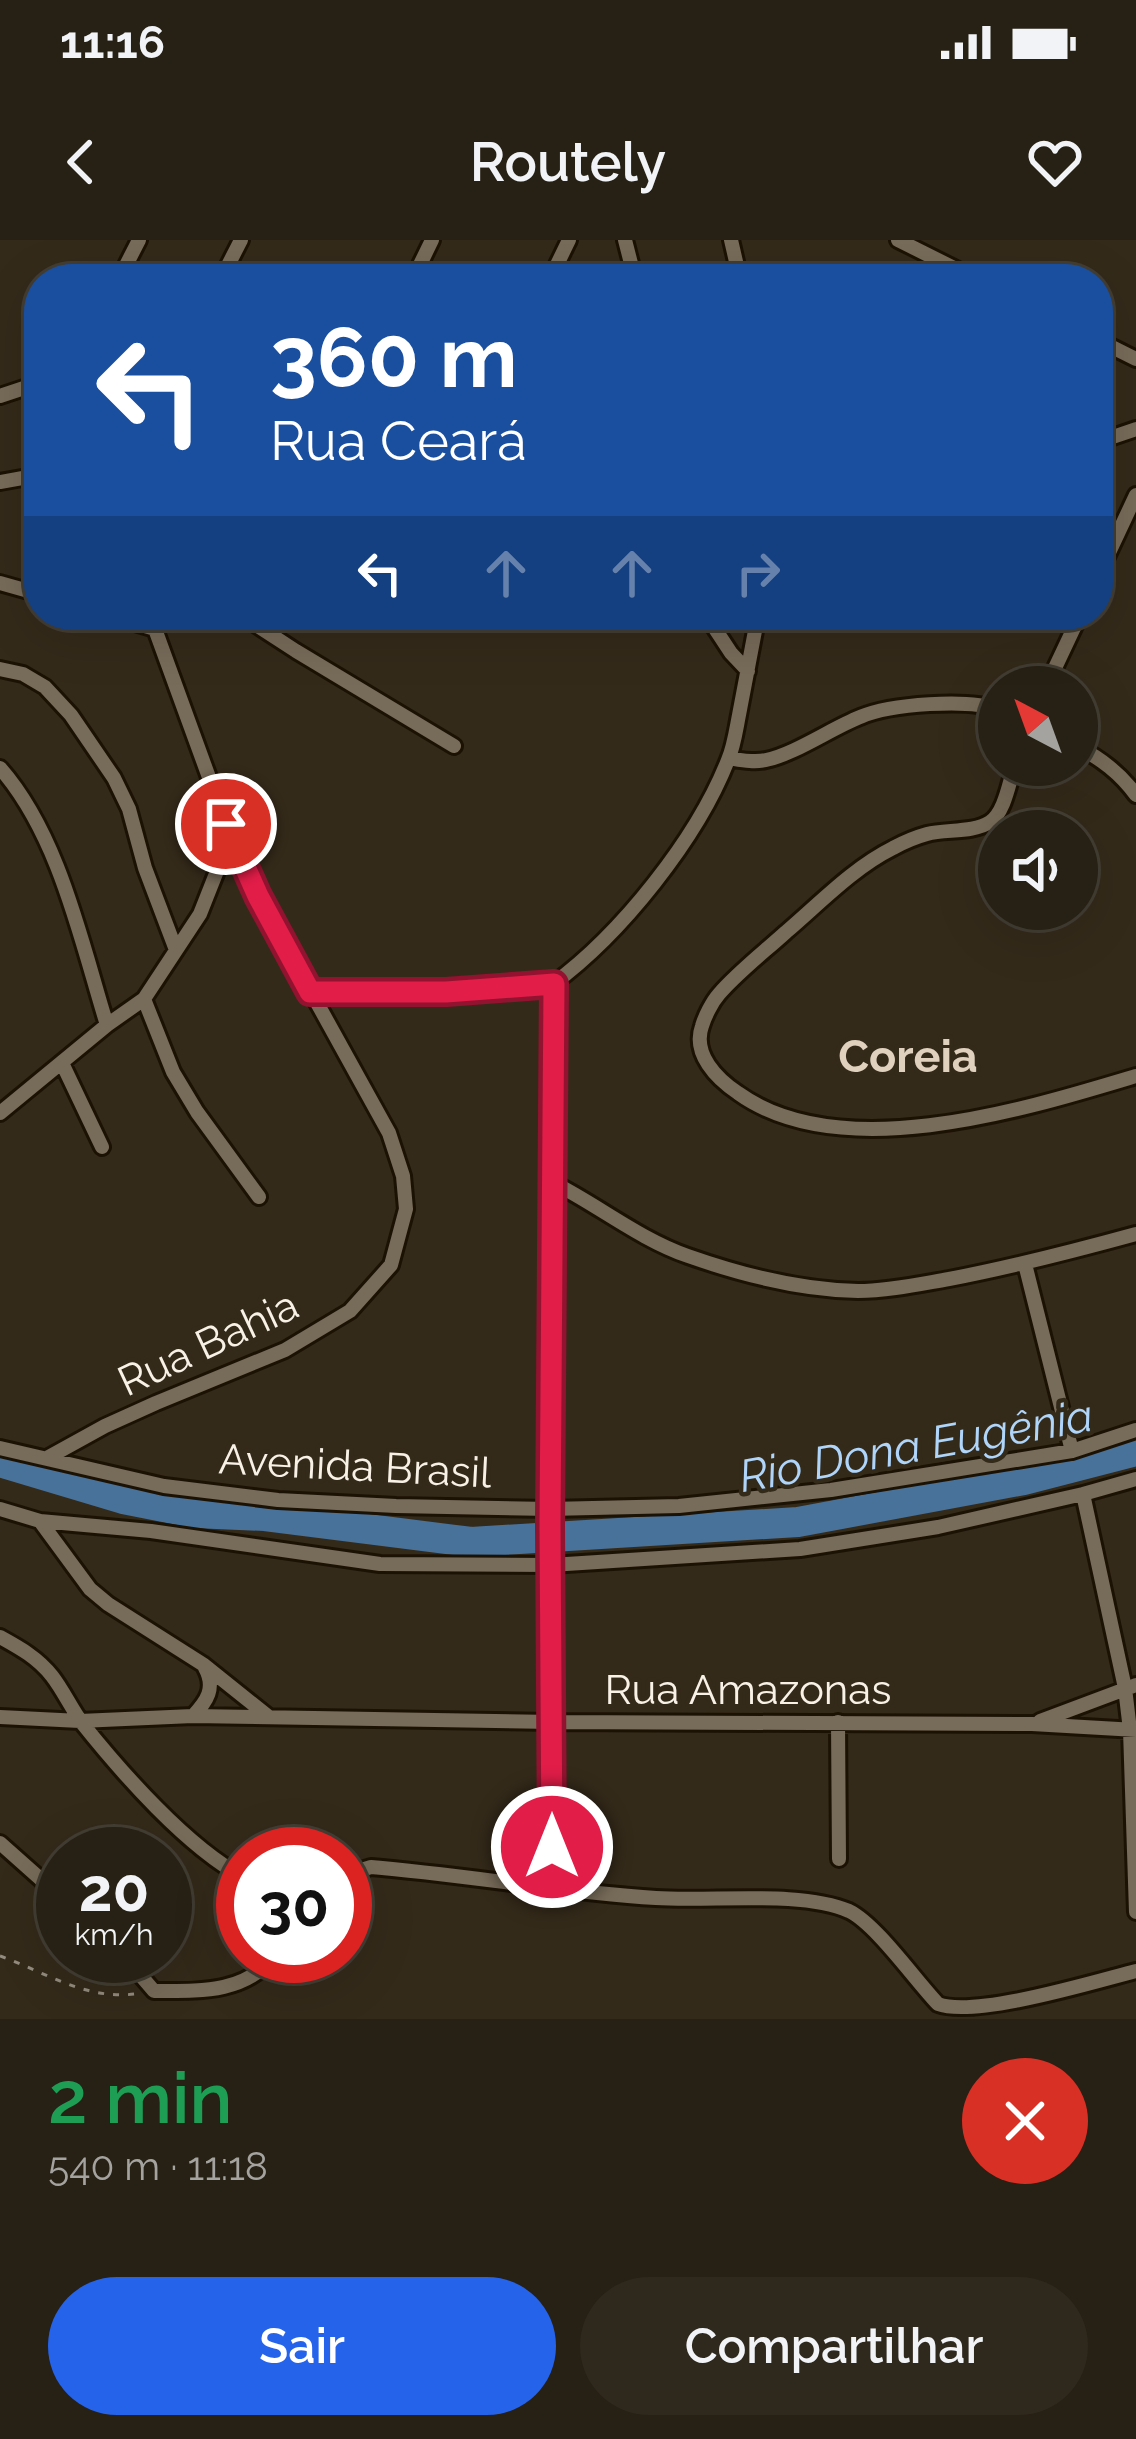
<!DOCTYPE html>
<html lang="pt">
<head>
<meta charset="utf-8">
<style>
	body { margin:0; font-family:Raleway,sans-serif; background:#2f281d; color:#f1f3f6; height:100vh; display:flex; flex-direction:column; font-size:45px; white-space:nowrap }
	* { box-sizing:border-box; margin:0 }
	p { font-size:39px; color:#a4a3a0 }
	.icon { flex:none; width:66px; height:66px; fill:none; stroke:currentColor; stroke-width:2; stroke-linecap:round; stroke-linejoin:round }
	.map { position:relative; height:1779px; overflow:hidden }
	.sheet { display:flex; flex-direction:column; background:#272014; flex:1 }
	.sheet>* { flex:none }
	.top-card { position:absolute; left:24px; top:24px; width:1089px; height:366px; border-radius:48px; box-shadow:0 12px 48px #0002,0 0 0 3px #433e34; background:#1a4fa0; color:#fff; overflow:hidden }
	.needle { width:78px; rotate:319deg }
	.fabs { position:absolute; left:978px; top:426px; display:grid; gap:24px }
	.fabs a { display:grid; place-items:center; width:120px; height:120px; border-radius:50%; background:#272014; box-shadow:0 12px 48px #0002,0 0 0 3px #433e34; font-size:60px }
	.speed { position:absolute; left:36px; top:1587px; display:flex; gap:24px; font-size:60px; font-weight:700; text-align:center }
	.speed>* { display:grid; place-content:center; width:156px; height:156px; border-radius:50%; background:#272014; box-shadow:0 12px 48px #0002,0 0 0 3px #433e34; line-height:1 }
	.speed small { font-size:30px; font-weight:400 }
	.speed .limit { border:18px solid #d22; background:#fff; color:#111 }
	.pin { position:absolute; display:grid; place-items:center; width:102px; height:102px; color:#fff; margin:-51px; border:6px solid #fff; border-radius:50%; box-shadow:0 3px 12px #0007 }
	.me { position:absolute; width:132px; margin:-66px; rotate:0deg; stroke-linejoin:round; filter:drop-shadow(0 0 9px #0008) }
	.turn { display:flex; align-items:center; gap:42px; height:252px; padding:0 48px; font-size:54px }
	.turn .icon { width:156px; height:156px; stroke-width:2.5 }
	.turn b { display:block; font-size:84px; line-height:102px }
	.lanes { display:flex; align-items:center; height:114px; padding:0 48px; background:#0003; justify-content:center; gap:60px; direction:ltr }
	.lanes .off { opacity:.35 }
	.round { display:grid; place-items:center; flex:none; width:126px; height:126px; border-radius:63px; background:#2f281d }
	.headline { display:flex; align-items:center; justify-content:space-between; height:204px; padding:0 48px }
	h1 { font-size:72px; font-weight:600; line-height:90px; color:#1e9e55 }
	.action { display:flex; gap:24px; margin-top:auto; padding:24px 48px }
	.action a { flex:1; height:138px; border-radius:72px; background:#2563eb; color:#fff; font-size:48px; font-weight:600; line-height:138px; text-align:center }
	.action a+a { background:#2f281d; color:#f1f3f6 }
	.status { display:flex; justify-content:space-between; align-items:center; height:84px; padding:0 60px; background:#272014; direction:ltr }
	.status svg { height:33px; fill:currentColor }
	header { display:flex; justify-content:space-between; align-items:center; height:156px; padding:0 48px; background:#272014; font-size:54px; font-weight:600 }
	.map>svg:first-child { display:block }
</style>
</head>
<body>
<div class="status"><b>11:16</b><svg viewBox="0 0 49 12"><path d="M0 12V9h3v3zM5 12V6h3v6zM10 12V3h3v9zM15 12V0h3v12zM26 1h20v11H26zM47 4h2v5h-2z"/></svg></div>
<header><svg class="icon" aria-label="back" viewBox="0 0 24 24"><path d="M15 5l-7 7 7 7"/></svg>Routely<svg class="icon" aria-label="heart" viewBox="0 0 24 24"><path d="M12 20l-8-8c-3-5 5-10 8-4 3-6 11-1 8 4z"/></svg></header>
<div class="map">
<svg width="1136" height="1779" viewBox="0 0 1136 1779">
	<rect width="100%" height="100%" fill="#342a1a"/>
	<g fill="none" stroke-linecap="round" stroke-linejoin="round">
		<path stroke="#48729a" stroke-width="30" d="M0,1222l123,37 71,14 71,3 206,26 327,-20 226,-42 112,-29"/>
		<defs>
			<path id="street" d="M625,0l10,39
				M731,0l9,39
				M898,0l78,39
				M119,39l20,-39
				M221,39l20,-39
				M413,39l19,-39
				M550,39l19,-39
				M1098,100l38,19
				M0,156l39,-13
				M1098,202l38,-13
				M0,242l39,-7
				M1098,336l38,-81
				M0,343l39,11
				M107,375l48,14
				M241,375l55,36 158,95
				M706,375l25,38 17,18
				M0,429l23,5 22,13 26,28 43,63 15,31 16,59 31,82
				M1046,447l34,-72
				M1077,506c24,13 43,27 59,49
				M729,518c12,2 25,5 37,2 29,-6 66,-32 94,-43 30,-13 109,-19 139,-7
				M1015,525c-6,17 -10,47 -25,57 -17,11 -44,7 -63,12 -11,3 -23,8 -34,14 -40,20 -73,55 -107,84 -22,20 -48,40 -67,62 -7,8 -14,22 -17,32 -10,28 15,53 36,67 103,74 288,16 398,-17
				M0,528c59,67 81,173 107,257
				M553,744c68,-50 144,-145 175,-224 6,-14 8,-30 11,-45 6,-33 13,-67 19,-100
				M310,752l136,-1 107,-7
				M144,759l29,73 24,40 62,85
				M62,823l40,84
				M0,873l107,-88 37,-26 56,-85 17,-43 9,-47
				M552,942c46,23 87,57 136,74 54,19 114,34 170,35 30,0 62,-7 91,-12 63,-12 125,-28 187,-45
				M1025,1024l47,187
				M0,1208l164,38 114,14 118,6 154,3 129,-3 152,-16 241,-39 64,-21
				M47,1218l58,-32 51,-23 129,-53 65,-39 41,-46 15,-56 -3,-33 -14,-43 -131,-237 -32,-72 -71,-195 8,-14
				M1083,1254l42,194 5,42 6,182
				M0,1269l40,12 50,68 18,15 96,61 65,52
				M40,1281l111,10 229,33 171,1 249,-16 138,-22 145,-33 53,-15
				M0,1397c20,11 38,21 52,39 11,14 19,32 30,47 40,50 105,124 161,154
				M193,1476c14,-15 23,-28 12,-48
				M0,1477l80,4 113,-5 360,6 479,2 104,6
				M1040,1481l96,-36
				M838,1482l1,137
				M0,1603l63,56
				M345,1635l26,-8c95,8 189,25 285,31 54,4 145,-8 193,13 27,13 66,69 89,93 37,14 155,-22 198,-33
				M552,1649l-2,-364 3,-541
				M124,1716l30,35c44,0 91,3 120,-35"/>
		</defs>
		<use href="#street" stroke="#1c1204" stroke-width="20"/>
		<path stroke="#948c7e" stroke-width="3" stroke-dasharray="6 9" stroke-linecap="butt" d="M0,1716c45,16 85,44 135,38"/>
		<use href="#street" stroke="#776b59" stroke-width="14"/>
	</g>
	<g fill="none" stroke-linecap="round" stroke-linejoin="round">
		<defs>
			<path id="route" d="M226,584l32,72 52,96h136l108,-8 -4,541 2,322"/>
		</defs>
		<use href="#route" stroke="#92132f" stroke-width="30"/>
		<use href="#route" stroke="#e11d48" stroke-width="21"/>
	</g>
	<g text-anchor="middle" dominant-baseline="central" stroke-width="9" stroke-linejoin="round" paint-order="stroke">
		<g font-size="42" fill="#f8f1e6" stroke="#342a1a">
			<text transform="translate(208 1103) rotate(-25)">Rua Bahia</text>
			<text transform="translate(355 1226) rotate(3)">Avenida Brasil</text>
			<text x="748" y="1449">Rua Amazonas</text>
		</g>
		<g font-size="45" font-weight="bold" fill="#dfd1bd" stroke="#342a1a">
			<text x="908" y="816">Coreia</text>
		</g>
		<g font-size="45" font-style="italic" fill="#afd5fa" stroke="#342a1a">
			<text transform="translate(916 1206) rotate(-10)">Rio Dona Eugênia</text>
		</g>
	</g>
</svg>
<div class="fabs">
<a><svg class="needle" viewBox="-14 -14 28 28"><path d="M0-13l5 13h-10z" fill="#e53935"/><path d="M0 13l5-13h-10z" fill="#a4a3a0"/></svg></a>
<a><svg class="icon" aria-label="sound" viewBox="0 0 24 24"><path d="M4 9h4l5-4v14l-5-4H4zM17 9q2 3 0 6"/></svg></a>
</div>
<div class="speed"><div>20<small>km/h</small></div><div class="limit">30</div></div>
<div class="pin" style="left:226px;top:584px;background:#d93025"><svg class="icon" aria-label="arrive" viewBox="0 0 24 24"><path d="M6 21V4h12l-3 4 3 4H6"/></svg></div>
<svg class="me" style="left:552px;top:1607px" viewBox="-20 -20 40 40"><circle r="17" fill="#e11d48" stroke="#fff" stroke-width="3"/><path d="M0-11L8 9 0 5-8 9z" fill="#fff"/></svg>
<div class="top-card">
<div class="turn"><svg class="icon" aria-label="left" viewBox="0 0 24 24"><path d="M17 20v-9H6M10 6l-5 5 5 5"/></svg><div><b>360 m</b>Rua Ceará</div></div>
<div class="lanes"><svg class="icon" aria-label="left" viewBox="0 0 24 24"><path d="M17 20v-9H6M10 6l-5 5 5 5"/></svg><svg class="icon off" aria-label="ahead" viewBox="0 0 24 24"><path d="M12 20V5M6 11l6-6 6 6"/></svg><svg class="icon off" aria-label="ahead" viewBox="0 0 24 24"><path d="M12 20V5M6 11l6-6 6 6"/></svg><svg class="icon off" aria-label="right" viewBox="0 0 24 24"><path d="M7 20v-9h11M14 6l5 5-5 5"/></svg></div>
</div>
</div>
<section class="sheet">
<div class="headline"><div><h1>2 min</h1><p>540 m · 11:18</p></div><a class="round" style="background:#d93025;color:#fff"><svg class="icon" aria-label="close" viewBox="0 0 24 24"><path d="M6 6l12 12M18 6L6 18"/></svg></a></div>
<div class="action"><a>Sair</a><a>Compartilhar</a></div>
</section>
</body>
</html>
